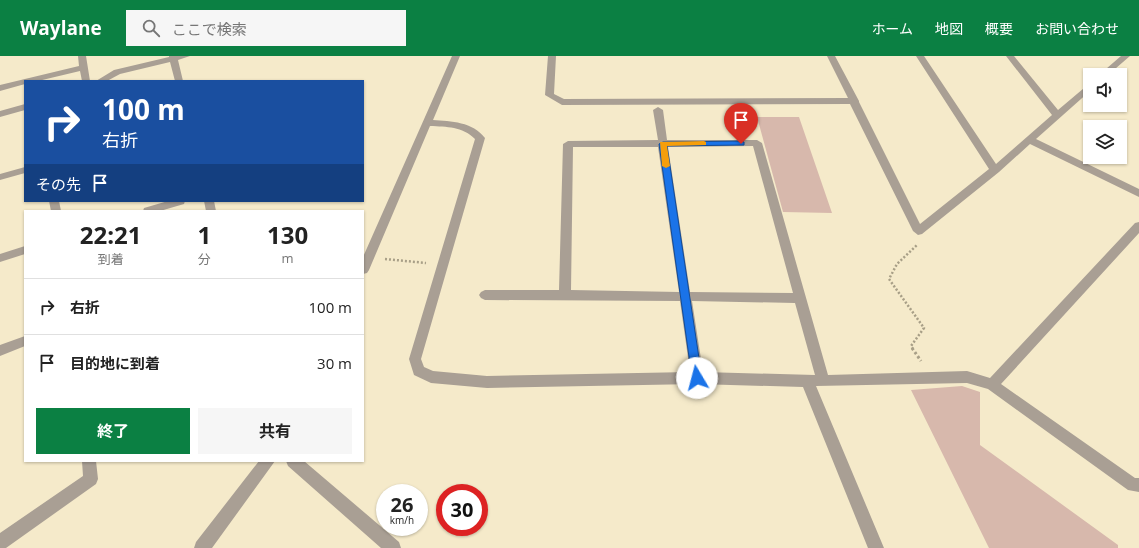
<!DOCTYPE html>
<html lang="ja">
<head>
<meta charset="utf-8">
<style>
	body { margin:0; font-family:"Open Sans","Noto Sans JP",sans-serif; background:#f6f6f6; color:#222; height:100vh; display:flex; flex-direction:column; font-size:15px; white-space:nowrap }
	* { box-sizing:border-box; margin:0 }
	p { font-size:13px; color:#767676 }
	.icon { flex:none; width:22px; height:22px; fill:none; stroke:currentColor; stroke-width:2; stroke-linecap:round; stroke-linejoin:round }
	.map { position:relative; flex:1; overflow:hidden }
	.sheet { position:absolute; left:24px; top:154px; width:340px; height:252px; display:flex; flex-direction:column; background:#fff; border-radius:0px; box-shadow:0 1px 3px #0004 }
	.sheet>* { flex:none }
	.banner { position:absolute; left:24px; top:24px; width:340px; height:122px; border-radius:0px; box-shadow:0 1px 3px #0004; background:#1a4fa0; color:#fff; overflow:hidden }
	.tools { position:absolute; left:1083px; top:12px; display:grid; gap:8px }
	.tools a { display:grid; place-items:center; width:44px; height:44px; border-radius:0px; background:#fff; box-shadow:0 1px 3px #0004; font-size:20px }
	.speed { position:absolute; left:376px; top:428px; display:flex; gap:8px; font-size:20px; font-weight:700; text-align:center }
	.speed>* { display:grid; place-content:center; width:52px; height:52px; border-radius:50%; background:#fff; box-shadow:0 1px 3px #0004; line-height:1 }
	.speed small { font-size:10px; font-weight:400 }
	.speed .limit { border:6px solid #d22; background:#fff; color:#111 }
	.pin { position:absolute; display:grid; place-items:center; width:34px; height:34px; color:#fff; margin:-41px -17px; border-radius:50% 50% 50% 0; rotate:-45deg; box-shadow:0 0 4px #0007 }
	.pin .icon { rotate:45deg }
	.me { position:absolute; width:44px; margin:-22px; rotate:352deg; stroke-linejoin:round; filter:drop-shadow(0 0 3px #0008) }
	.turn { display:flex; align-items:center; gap:14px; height:84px; padding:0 12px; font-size:18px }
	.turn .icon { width:52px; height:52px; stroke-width:2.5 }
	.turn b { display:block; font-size:28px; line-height:34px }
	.then { display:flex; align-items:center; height:38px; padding:0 12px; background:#0003; gap:8px; font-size:15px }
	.eta { display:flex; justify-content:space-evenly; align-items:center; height:68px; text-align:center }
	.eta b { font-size:24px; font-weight:700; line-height:28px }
	.primary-button { display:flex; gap:8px; margin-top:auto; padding:8px 12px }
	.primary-button a { flex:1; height:46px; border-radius:0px; background:#0b8043; color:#fff; font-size:16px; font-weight:700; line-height:46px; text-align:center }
	.primary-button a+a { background:#f6f6f6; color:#222 }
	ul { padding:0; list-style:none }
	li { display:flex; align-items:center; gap:12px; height:56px; padding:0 12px; border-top:1px solid #e0e0e0 }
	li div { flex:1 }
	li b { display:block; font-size:15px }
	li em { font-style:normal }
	header { display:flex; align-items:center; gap:24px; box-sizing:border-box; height:56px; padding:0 20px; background:#0b8043; color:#fff }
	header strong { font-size:19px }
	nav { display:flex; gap:22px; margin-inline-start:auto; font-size:14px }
	.search { width:280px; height:36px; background:#f6f6f6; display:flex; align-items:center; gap:10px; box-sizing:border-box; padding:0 14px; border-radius:0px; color:#767676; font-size:15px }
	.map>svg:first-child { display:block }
</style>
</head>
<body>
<header>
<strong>Waylane</strong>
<div class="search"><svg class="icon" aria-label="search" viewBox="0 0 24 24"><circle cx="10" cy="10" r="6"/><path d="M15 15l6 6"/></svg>ここで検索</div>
<nav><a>ホーム</a><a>地図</a><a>概要</a><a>お問い合わせ</a></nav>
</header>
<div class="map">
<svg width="1139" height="492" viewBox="0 0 1139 492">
	<rect width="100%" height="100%" fill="#f5eaca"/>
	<path fill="#d7b8ac" d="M757,61h42l33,96 -49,-1z
		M962,330l18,6v53l138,100v3h-129l-78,-158z"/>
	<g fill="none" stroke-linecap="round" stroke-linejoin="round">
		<path stroke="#a89f87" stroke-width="2.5" stroke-dasharray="2 2" stroke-linecap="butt" d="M385,203l41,4
			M913,293l-2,-3 13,-18 -35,-49 8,-15 20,-19"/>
		<path stroke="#a89f87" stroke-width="3" stroke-dasharray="2.5 2.5" stroke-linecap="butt" d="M912,292l9,13"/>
		<path fill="#a99f94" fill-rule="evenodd" d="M78,0h8l4,25h-8l-2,-10 -42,10h-13v3l-25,7v-6l79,-19z
			M169,0h21l-12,4 5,21h-8l-5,-19 -50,12 -13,7h-11l18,-11 55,-13z
			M452,0h8l-27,64c18,1 40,2 52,18l-64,221 3,8 9,4 54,5 203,-4 -10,-71 -195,-1 -4,-2 -2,-3 2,-3 4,-2h74l4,-146 5,-3 90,-1 -5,-30 5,-3 5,3 4,30h90l5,3 66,232 139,-4 23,7 145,-155 4,-1v11l-138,151 134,94h4v14l-11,-2 -140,-101 -21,-6 -151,3 68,162h-16l-65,-161 -106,-3 -210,4 -56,-5 -17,-8 -5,-16 66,-220c-13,-13 -28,-12 -45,-13l-61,144 -2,3 -4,1v-17zM753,90l40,147 -103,-1 -22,-145zM573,91h85l21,145 -108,-2zM692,245l103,2 20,72 -112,-3z
			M548,0h8l-2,38 10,5 284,-1 -21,-42h8l24,45v1l61,122 69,-55 -73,-113h8l72,108 56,-49 -46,-59h8l44,54 32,-27v8l-54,48 103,50v8l-109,-53 -31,28 -77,62 -4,1 -5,-4 -63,-127 -288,1 -17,-10z
			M1121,0h9l-22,19h-9z
			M25,48v6l-25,7v-6z
			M25,111v6l-25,7v-6z
			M49,145h10l2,10h-10z
			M168,145h17l-1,3 -24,7h-17l1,-3z
			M204,145h10l2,10h-10z
			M25,190v8l-25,8v-8z
			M25,280v10l-25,10v-11z
			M82,405h14l2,18 -2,5 -90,64h-6v-15l83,-57z
			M259,405h16l-63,87h-18l2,-6z
			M286,405h18l95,81 2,6h-20l-93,-82z"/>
	</g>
	<path fill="#1a73e8" stroke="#114b97" d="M741,85l3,1v3l-77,1 35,232 -5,4 -5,-4 -33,-234 4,-2z"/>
	<path fill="#f59e0b" d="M704,85l2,1v3l-39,1 3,20 -4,2 -4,-2 -2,-24z"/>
</svg>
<div class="tools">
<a><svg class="icon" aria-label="sound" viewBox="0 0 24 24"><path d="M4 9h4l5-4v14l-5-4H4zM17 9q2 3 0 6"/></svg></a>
<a><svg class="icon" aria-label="layers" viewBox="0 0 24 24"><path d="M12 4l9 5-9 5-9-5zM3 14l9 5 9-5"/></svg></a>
</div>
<div class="speed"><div>26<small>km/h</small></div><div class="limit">30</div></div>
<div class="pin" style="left:741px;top:88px;background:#d93025"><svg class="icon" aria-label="arrive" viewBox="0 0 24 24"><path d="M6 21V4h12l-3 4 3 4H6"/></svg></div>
<svg class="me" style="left:697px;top:322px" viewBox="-20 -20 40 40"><circle r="19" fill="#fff"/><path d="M0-13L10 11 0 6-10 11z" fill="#1a73e8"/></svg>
<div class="banner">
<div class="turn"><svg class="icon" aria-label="right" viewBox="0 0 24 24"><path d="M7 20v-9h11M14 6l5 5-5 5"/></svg><div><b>100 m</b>右折</div></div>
<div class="then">その先<svg class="icon" aria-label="arrive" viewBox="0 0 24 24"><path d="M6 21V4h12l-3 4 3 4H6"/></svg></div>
</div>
<section class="sheet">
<div class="eta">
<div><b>22:21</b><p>到着</p></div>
<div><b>1</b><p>分</p></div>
<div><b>130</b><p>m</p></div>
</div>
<ul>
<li><svg class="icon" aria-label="right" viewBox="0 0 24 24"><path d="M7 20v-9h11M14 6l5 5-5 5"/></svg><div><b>右折</b></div><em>100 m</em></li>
<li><svg class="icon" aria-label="arrive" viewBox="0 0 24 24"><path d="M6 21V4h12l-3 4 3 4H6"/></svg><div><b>目的地に到着</b></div><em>30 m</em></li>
</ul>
<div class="primary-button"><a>終了</a><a>共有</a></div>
</section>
</div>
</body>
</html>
